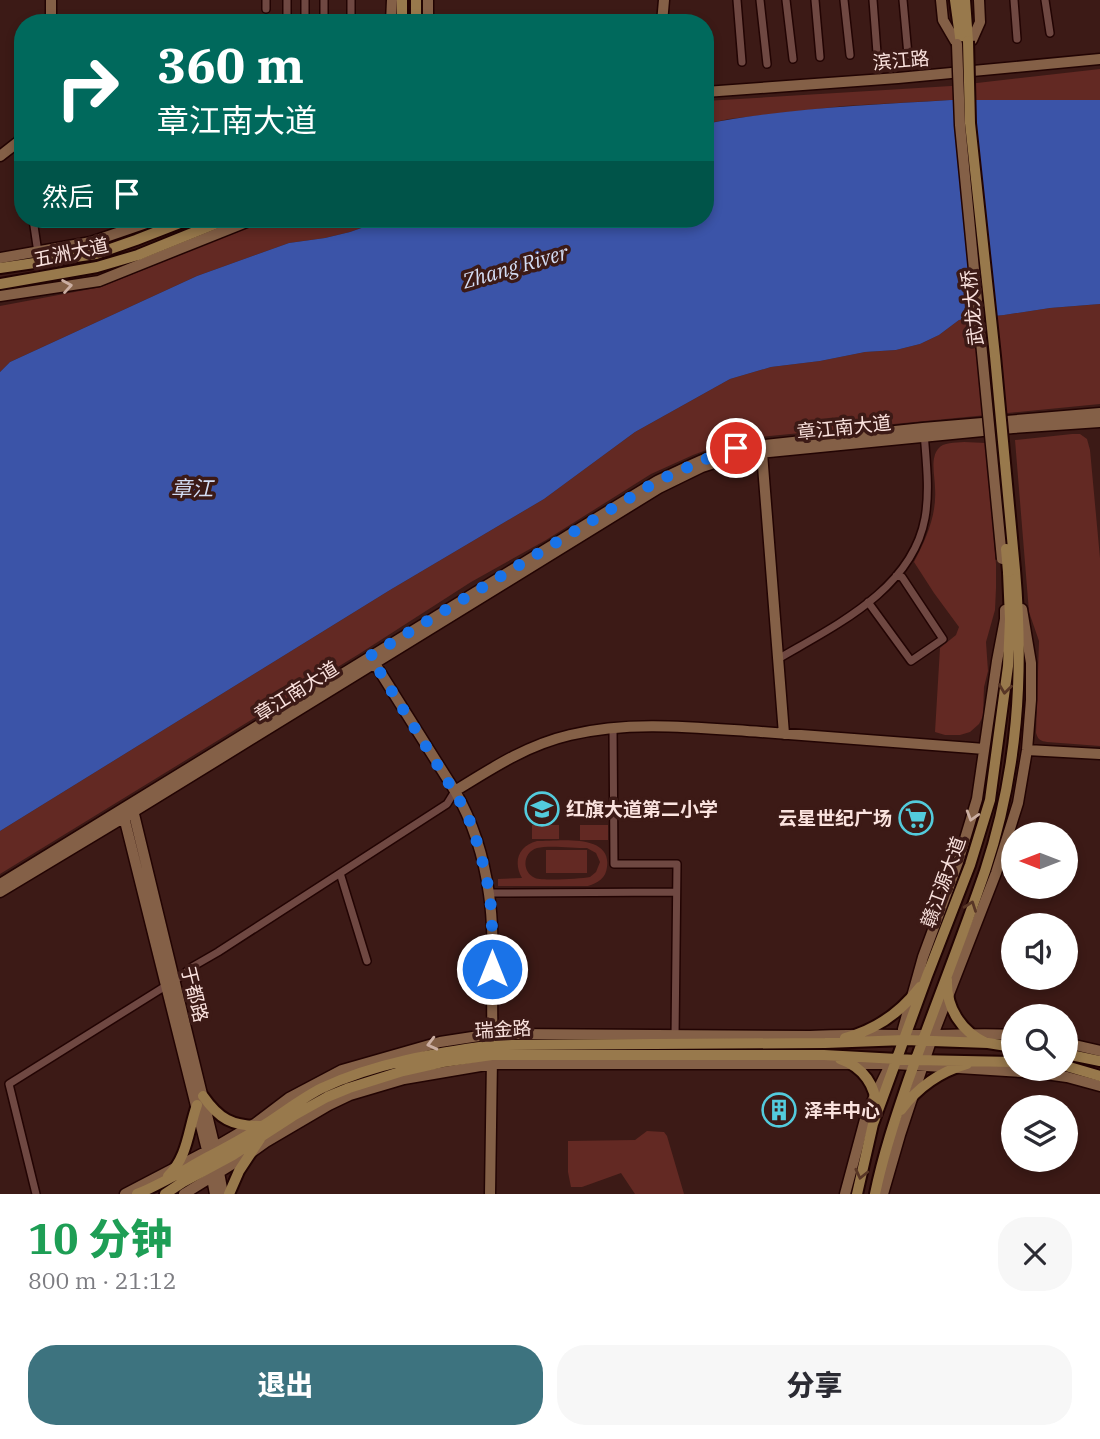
<!DOCTYPE html>
<html lang="zh">
<head>
<meta charset="utf-8">
<style>
	body { margin:0; font-family:"IBM Plex Serif","Noto Sans SC",serif; background:#f7f7f7; color:#2b2b33; height:100vh; display:flex; flex-direction:column; font-size:26px; white-space:nowrap }
	* { box-sizing:border-box; margin:0 }
	p { font-size:23px; color:#7c7c81 }
	.icon { flex:none; width:38px; height:38px; fill:none; stroke:currentColor; stroke-width:2; stroke-linecap:round; stroke-linejoin:round }
	.map { position:relative; height:1194px; overflow:hidden }
	.drawer { display:flex; flex-direction:column; background:#fff; flex:1 }
	.drawer>* { flex:none }
	.banner { position:absolute; left:14px; top:14px; width:700px; height:214px; border-radius:28px; box-shadow:0 4px 10px #0003; background:#00695c; color:#fff; overflow:hidden }
	.needle { width:46px; rotate:270deg }
	.controls { position:absolute; left:1001px; top:822px; display:grid; gap:14px }
	.controls a { display:grid; place-items:center; width:77px; height:77px; border-radius:50%; background:#fff; box-shadow:0 4px 10px #0003; font-size:35px }
	.pin { position:absolute; display:grid; place-items:center; width:60px; height:60px; color:#fff; margin:-30px; border:4px solid #fff; border-radius:50%; box-shadow:0 2px 7px #0007 }
	.me { position:absolute; width:77px; margin:-38px; rotate:0deg; stroke-linejoin:round; filter:drop-shadow(0 0 5px #0008) }
	.turn { display:flex; align-items:center; gap:24px; height:147px; padding:0 28px; font-size:32px }
	.turn .icon { width:91px; height:91px; stroke-width:2.5 }
	.turn b { display:block; font-size:49px; line-height:60px }
	.then { display:flex; align-items:center; height:66px; padding:0 28px; background:#0003; gap:14px; font-size:26px }
	.round { display:grid; place-items:center; flex:none; width:74px; height:74px; border-radius:28px; background:#f7f7f7 }
	.headline { display:flex; align-items:center; justify-content:space-between; height:119px; padding:0 28px }
	h1 { font-size:42px; font-weight:800; line-height:52px; color:#1e9e55 }
	.primary-button { display:flex; gap:14px; margin-top:auto; padding:14px 28px }
	.primary-button a { flex:1; height:80px; border-radius:28px; background:#3d737f; color:#fff; font-size:28px; font-weight:800; line-height:80px; text-align:center }
	.primary-button a+a { background:#f7f7f7; color:#2b2b33 }
	.map>svg:first-child { display:block }
</style>
</head>
<body>
<div class="map">
<svg width="1100" height="1194" viewBox="0 0 1100 1194">
	<rect width="100%" height="100%" fill="#3c1a16"/>
	<path fill="#632923" fill-rule="evenodd" d="M1100,69v31h-149l-107,6 -115,13 -24,5v-23l246,-15z
		M269,219h118l-37,13 -25,6 -36,5 -92,33 -187,86 -10,10v-66l101,-19z
		M1100,304v100l-340,33 -32,5 -35,13 -42,19 -105,66 -75,42 -112,72 -359,220v-43l390,-241 154,-91 91,-67 95,-53 41,-12 49,-6 45,-9 31,-2 24,-6 19,-9 20,-15 13,-2 32,-3 46,-7z
		M1072,434h8l7,5 3,11 10,108v188l-53,-4c-6,-1 -9,-2 -11,-9l3,-92 -10,-29 -14,-172z
		M964,442l22,1 10,121v24l-1,22 -9,32 2,29 -4,16 -1,29 -4,8 -9,8 -10,3h-15l-10,-3 5,-84 16,-13 3,-8 -25,-34 -20,-31c12,-23 23,-47 21,-74 0,-11 -5,-29 3,-39 5,-7 17,-6 26,-7z
		M532,825h27v14h-27z
		M580,825h28v15h-28z
		M537,841c21,0 75,-8 70,26 -1,11 -9,16 -19,19h-90v-7l24,-1c-9,-16 -4,-32 15,-37zM587,848l9,5 4,9 -4,10 -6,5c-10,2 -47,4 -55,1 -14,-6 -12,-26 2,-30 12,-3 36,0 50,0z
		M546,850h41v23h-41z
		M647,1131l17,1 3,4 17,58h-49l-14,-21 -39,14h-11l-3,-15v-31l67,-1z"/>
	<path fill="#3b54a8" d="M951,100h149v204l-50,4 -46,7 -32,3 -13,2 -20,15 -19,9 -24,6 -31,2 -45,9 -49,6 -41,12 -95,53 -91,67 -154,91 -390,241v-459l10,-10 187,-86 92,-33 36,-5 25,-6 37,-13h318v-95c81,-16 164,-19 246,-24z"/>
	<g fill="none" stroke-linecap="round" stroke-linejoin="round">
		<defs>
			<path id="street" d="M266,0v9
				M287,0v23
				M305,0v23
				M737,0l5,62
				M760,0l7,64
				M786,0l7,59
				M815,0l5,57
				M844,0l6,55
				M873,0l4,53
				M903,0l5,55
				M1014,0l3,39
				M1045,0l5,33
				M324,23v-23
				M351,23v-23
				M18,142l5,25
				M33,219l5,34
				M126,219l4,10
				M868,602l43,59 32,-22 -41,-62 -6,-1
				M778,659c56,-33 134,-69 147,-141 5,-28 1,-58 -1,-86
				M613,728l1,136h63l-2,173
				M340,873l27,88
				M489,893l187,-1
				M36,1194l-27,-110 171,-107 12,-10 26,-15 229,-148 8,-13"/>
			<path id="secondary" d="M51,0v23
				M941,0l2,20 14,24
				M391,23l1,-23
				M428,23v-23
				M662,23l2,-23
				M972,40l8,-18 -1,-22
				M705,92l193,-14 202,-19
				M0,156l18,-14 5,-7
				M0,258l91,-16 67,-23
				M0,296l99,-15 155,-62
				M762,453l22,281
				M372,659l83,132c18,31 29,67 34,103 7,48 1,98 4,147
				M1027,750l73,4
				M455,791c37,-23 72,-46 115,-56 63,-15 128,-7 191,-3 75,6 149,11 223,17
				M132,806l84,346
				M123,813l85,341
				M0,884l657,-403c26,-12 52,-26 79,-33l187,-20 177,-15
				M0,892l133,-80 526,-324 43,-21 37,-12 274,-27 87,-6
				M903,1029l20,-72 35,-95 19,-63 20,-138 8,-42v-9
				M1066,1043l34,8
				M218,1167l5,27
				M211,1173l4,21
				M125,1194l90,-47 41,-24 33,-25 53,-28 98,-28 52,-8h20l298,2c40,-2 81,-1 121,-1 28,0 55,-2 82,0
				M184,1194l68,-42 14,-10 63,-37 21,-10 54,-16 88,-15h403l143,9 29,4 33,9
				M490,1194l2,-136
				M845,1194l22,-82 24,-49
				M883,1194l17,-59 33,-100 63,-162 22,-70 9,-53 4,-50v-37l-9,-54"/>
			<path id="primary" d="M955,0l6,44
				M965,0l3,41
				M402,23v-23
				M416,23v-23
				M0,268l96,-14 40,-14 54,-21
				M0,284l97,-17 41,-12 89,-36
				M947,980c-1,28 14,51 39,63
				M845,1038c30,-8 56,-26 75,-51
				M1066,1054l34,7
				M840,1059c23,8 37,27 36,51
				M1066,1066l34,10
				M203,1096c16,23 29,30 57,30
				M901,1110c17,-23 38,-38 66,-46
				M168,1176c20,-19 20,-46 29,-71
				M137,1194c25,-10 47,-24 71,-37 19,-10 38,-20 56,-32 19,-12 38,-27 58,-37 53,-25 114,-35 171,-43l332,-2 80,-3 83,3 25,4
				M165,1194l18,-12 50,-27 60,-39 34,-19 22,-9 54,-17 40,-9 49,-7h332l92,5 97,2
				M229,1194l10,-23 21,-32
				M857,1194l16,-70 54,-148 43,-111 20,-65 18,-134 2,-47 -2,-47
				M875,1194c8,-39 20,-75 33,-113 25,-70 53,-140 77,-210 33,-100 39,-197 30,-301"/>
		</defs>
		<use href="#street" stroke="#220403" stroke-width="10"/>
		<use href="#secondary" stroke="#220403" stroke-width="13"/>
		<use href="#primary" stroke="#220403" stroke-width="14"/>
		<use href="#street" stroke="#6f4842" stroke-width="7"/>
		<use href="#secondary" stroke="#846047" stroke-width="10"/>
		<use href="#primary" stroke="#98794c" stroke-width="10"/>
		<defs>
			<path id="secondary-bridge" d="M957,44l3,81 42,434"/>
			<path id="primary-bridge" d="M968,41l2,82 25,233 20,214
				M1006,549l2,23"/>
		</defs>
		<use href="#secondary-bridge" stroke="#220403" stroke-width="13" stroke-linecap="butt"/>
		<use href="#primary-bridge" stroke="#220403" stroke-width="14" stroke-linecap="butt"/>
		<use href="#secondary-bridge" stroke="#846047" stroke-width="10"/>
		<use href="#primary-bridge" stroke="#98794c" stroke-width="10"/>
	</g>
	<defs><path id="oneway-chevron" d="M-2-3.5L2.5 0L-2 3.5" fill="none" stroke-width="1.6" stroke-linecap="round" stroke-linejoin="round" transform="scale(1.75)"/></defs>
	<g stroke="#cbaea2">
		<use href="#oneway-chevron" transform="translate(67 286) rotate(-9)"/>
		<use href="#oneway-chevron" transform="translate(972 816) rotate(107)"/>
		<use href="#oneway-chevron" transform="translate(432 1044) rotate(166)"/>
	</g>
	<g stroke="#583626">
		<use href="#oneway-chevron" transform="translate(1005 689) rotate(97)"/>
		<use href="#oneway-chevron" transform="translate(971 906) rotate(-70)"/>
		<use href="#oneway-chevron" transform="translate(861 1174) rotate(103)"/>
	</g>
	<g fill="none" stroke-linecap="round" stroke-linejoin="round">
		<path stroke="#1a73e8" stroke-width="12" stroke-dasharray="0 21.6" d="M492,969c0,-26 1,-53 -3,-78 -5,-27 -13,-54 -23,-80l-96,-155 287,-175 65,-29 14,-4"/>
	</g>
	<defs>
		<symbol id="school-ring" viewBox="-11 -11 22 22"><circle r="9.5" fill="#3c1a16" stroke="#53cbdc" stroke-width="1.5"/><path d="M0-5L7-2L0 1L-7-2ZM-4 1L0 2.5L4 1V4Q0 6-4 4Z" fill="#53cbdc"/></symbol>
		<symbol id="supermarket-ring" viewBox="-11 -11 22 22"><circle r="9.5" fill="#3c1a16" stroke="#53cbdc" stroke-width="1.5"/><path d="M-6-5.5h2.5l.6 2H6L4.5 2H-2.5L-4.4-4H-6ZM-1.5 3.2a1.3 1.3 0 1 0 .1 0ZM3 3.2a1.3 1.3 0 1 0 .1 0Z" fill="#53cbdc"/></symbol>
		<symbol id="building-ring" viewBox="-11 -11 22 22"><circle r="9.5" fill="#3c1a16" stroke="#53cbdc" stroke-width="1.5"/><path d="M-4-6H4V6H1V3H-1V6H-4ZM-2.5-4.3h1.7v1.8h-1.7ZM.8-4.3h1.7v1.8H.8ZM-2.5-1h1.7V.8h-1.7ZM.8-1h1.7V.8H.8Z" fill="#53cbdc"/></symbol>
	</defs>
	<g fill-rule="evenodd">
		<use href="#school-ring" x="523" y="790" width="38" height="38"/>
		<use href="#supermarket-ring" x="897" y="799" width="38" height="38"/>
		<use href="#building-ring" x="760" y="1091" width="38" height="38"/>
	</g>
	<g text-anchor="middle" dominant-baseline="central" stroke-width="7" stroke-linejoin="round" paint-order="stroke">
		<g font-size="19" fill="#fae2de" stroke="#3c1a16">
			<text transform="translate(901 60) rotate(-5)">滨江路</text>
			<text transform="translate(71 252) rotate(-12)">五洲大道</text>
			<text transform="translate(972 308) rotate(-96)">武龙大桥</text>
			<text transform="translate(844 427) rotate(-6)">章江南大道</text>
			<text transform="translate(296 691) rotate(-32)">章江南大道</text>
			<text transform="translate(943 882) rotate(-70)">赣江源大道</text>
			<text transform="translate(195 994) rotate(76)">于都路</text>
			<text transform="translate(503 1029) rotate(-3)">瑞金路</text>
		</g>
		<g font-size="19" font-weight="bold" fill="#fae2de" stroke="#3c1a16" text-anchor="start">
			<text x="566" y="809">红旗大道第二小学</text>
			<text x="892" y="818" text-anchor="end">云星世纪广场</text>
			<text x="804" y="1110">泽丰中心</text>
		</g>
		<g font-size="21" font-style="italic" fill="#d4ddf4" stroke="#3c1a16">
			<text transform="translate(515 266) rotate(-16)">Zhang River</text>
			<text x="192" y="488">章江</text>
		</g>
	</g>
</svg>
<div class="controls">
<a><svg class="needle" viewBox="-14 -14 28 28"><path d="M0-13l5 13h-10z" fill="#e53935"/><path d="M0 13l5-13h-10z" fill="#7c7c81"/></svg></a>
<a><svg class="icon" aria-label="sound" viewBox="0 0 24 24"><path d="M4 9h4l5-4v14l-5-4H4zM17 9q2 3 0 6"/></svg></a>
<a><svg class="icon" aria-label="search" viewBox="0 0 24 24"><circle cx="10" cy="10" r="6"/><path d="M15 15l6 6"/></svg></a>
<a><svg class="icon" aria-label="layers" viewBox="0 0 24 24"><path d="M12 4l9 5-9 5-9-5zM3 14l9 5 9-5"/></svg></a>
</div>
<div class="pin" style="left:736px;top:448px;background:#d93025"><svg class="icon" aria-label="arrive" viewBox="0 0 24 24"><path d="M6 21V4h12l-3 4 3 4H6"/></svg></div>
<svg class="me" style="left:492px;top:969px" viewBox="-20 -20 40 40"><circle r="17" fill="#1a73e8" stroke="#fff" stroke-width="3"/><path d="M0-11L8 9 0 5-8 9z" fill="#fff"/></svg>
<div class="banner">
<div class="turn"><svg class="icon" aria-label="right" viewBox="0 0 24 24"><path d="M7 20v-9h11M14 6l5 5-5 5"/></svg><div><b>360 m</b>章江南大道</div></div>
<div class="then">然后<svg class="icon" aria-label="arrive" viewBox="0 0 24 24"><path d="M6 21V4h12l-3 4 3 4H6"/></svg></div>
</div>
</div>
<section class="drawer">
<div class="headline"><div><h1>10 分钟</h1><p>800 m · 21:12</p></div><a class="round"><svg class="icon" aria-label="close" viewBox="0 0 24 24"><path d="M6 6l12 12M18 6L6 18"/></svg></a></div>
<div class="primary-button"><a>退出</a><a>分享</a></div>
</section>
</body>
</html>
